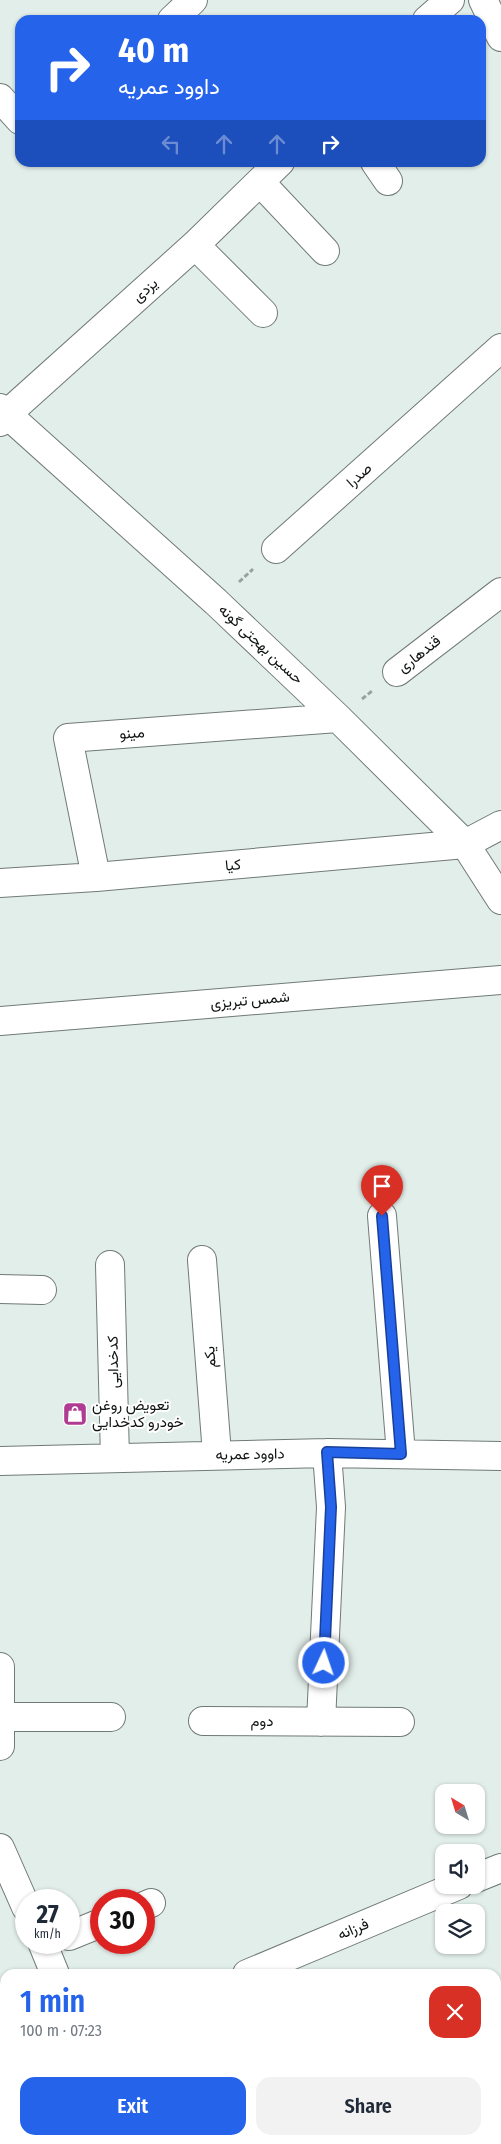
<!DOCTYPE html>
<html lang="en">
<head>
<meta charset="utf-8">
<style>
	body { margin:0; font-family:"Fira Sans Condensed",Vazirmatn,sans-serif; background:#f2f2f3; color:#1f2937; height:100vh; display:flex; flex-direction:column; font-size:19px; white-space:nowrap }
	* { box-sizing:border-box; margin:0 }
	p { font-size:16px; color:#747a83 }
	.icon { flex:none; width:28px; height:28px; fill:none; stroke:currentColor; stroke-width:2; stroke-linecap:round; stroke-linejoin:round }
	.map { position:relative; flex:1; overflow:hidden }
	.side { position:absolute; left:0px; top:1969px; width:501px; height:176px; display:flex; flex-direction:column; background:#fff; border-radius:15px 15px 0 0; box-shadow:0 1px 4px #0004 }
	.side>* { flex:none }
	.banner { position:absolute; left:15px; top:15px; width:471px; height:152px; border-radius:15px; box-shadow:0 1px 4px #0004; background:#2563eb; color:#fff; overflow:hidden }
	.needle { width:32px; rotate:322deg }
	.controls { position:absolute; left:435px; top:1784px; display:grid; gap:10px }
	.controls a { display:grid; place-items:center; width:50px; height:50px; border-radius:10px; background:#fff; box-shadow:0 1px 4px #0004; font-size:25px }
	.speed { position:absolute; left:15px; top:1889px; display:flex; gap:10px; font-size:25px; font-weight:700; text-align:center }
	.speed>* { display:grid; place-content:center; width:65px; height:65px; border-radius:50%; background:#fff; box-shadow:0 1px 4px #0004; line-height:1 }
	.speed small { font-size:12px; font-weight:400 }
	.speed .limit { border:8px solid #d22; background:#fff; color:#111 }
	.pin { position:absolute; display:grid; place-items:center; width:42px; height:42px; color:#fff; margin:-51px -21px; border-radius:50% 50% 50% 0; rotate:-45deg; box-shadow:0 0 5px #0007 }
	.pin .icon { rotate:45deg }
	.me { position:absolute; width:55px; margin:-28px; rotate:3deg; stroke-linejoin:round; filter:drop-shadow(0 0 4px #0008) }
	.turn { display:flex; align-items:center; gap:18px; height:105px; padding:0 20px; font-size:22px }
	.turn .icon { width:65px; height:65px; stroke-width:2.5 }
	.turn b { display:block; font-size:35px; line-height:42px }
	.lanes { display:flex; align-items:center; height:48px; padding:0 20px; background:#0003; justify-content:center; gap:25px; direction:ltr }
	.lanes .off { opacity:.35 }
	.round { display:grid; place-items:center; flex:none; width:52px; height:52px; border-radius:15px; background:#f2f2f3 }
	.summary { display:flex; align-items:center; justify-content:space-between; height:85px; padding:0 20px }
	h1 { font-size:30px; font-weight:600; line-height:38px; color:#2563eb }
	.action { display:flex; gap:10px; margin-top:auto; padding:10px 20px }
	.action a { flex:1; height:58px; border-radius:15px; background:#2563eb; color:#fff; font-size:20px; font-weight:600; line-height:58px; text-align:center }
	.action a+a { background:#f2f2f3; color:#1f2937 }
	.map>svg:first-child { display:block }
</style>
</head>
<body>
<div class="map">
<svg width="501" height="2144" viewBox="0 0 501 2144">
	<rect width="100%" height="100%" fill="#e2eee9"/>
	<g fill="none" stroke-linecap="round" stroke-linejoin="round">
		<defs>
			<path id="street" d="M172,20l21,-20
				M427,20l23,-20
				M0,98l20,22
				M375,162l13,19
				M260,182l65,69
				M195,245l68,68
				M0,408l216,194 122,116 127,126 36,56
				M0,422l7,-8 188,-169 85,-83
				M276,549l225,-201
				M397,672l104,-80
				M96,877l-28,-139 270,-20
				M0,883l96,-6 369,-33 36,-19
				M0,1021l501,-41
				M382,1216l19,238
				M202,1260l15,194
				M110,1265l5,193
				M0,1289l42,1
				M0,1461l327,-8 174,3
				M0,1667v79
				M0,1717h111
				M203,1721l197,1
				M321,1722l10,-215 -4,-54
				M0,1848l26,59
				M476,1878l25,-10
				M144,1906l7,-3
				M69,1936l32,-13
				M42,1942l13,32
				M247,1974l212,-89
				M0,1999l5,-3
				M134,2140l2,4"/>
			<path id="secondary" d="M483,0l18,37"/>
		</defs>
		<use href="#street" stroke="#707a76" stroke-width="30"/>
		<use href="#secondary" stroke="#707a76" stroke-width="30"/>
		<path stroke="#99a29f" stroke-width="3" stroke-dasharray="5 2.5" stroke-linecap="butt" d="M239,582l14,-13
			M362,699l10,-8"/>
		<use href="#street" stroke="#fff" stroke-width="28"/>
		<use href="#secondary" stroke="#fff" stroke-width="28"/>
	</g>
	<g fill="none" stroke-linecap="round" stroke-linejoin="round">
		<defs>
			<path id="route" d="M324,1663l7,-156 -4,-55 74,2 -19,-238"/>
		</defs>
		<use href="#route" stroke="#184099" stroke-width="12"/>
		<use href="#route" stroke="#2563eb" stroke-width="9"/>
	</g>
	<defs>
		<symbol id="shop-square" viewBox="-11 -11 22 22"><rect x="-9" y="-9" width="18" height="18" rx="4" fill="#b03b93" stroke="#fff"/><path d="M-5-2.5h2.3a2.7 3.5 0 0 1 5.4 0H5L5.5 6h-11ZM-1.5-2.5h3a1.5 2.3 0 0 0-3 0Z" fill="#fff"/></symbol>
	</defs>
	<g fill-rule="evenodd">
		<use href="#shop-square" x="61" y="1400" width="28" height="28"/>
	</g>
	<g text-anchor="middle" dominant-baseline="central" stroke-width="4" stroke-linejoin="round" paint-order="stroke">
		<g font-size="15" fill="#0e1211" stroke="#fff">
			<text transform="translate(145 290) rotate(-42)">یزدی</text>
			<text transform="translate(359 475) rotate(-42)">صدرا</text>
			<text transform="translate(261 644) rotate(43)">حسین بهجتی گونه</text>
			<text transform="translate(419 654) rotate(-38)">قندهاری</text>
			<text transform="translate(132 733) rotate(-4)">مینو</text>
			<text transform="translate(233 865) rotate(-5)">کیا</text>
			<text transform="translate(250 1000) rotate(-5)">شمس تبریزی</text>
			<text transform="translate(210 1357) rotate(-94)">یکم</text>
			<text transform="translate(113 1362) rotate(-91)">کدخدایی</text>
			<text transform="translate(250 1454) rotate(-1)">داوود عمریه</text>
			<text x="262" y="1721">دوم</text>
			<text transform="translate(353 1929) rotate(-23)">فرزانه</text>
		</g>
		<g font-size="15" fill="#0e1211" stroke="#fff" text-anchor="start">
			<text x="92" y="1405">تعویض روغن<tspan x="92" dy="17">خودرو کدخدایی</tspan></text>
		</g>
	</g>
</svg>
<div class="controls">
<a><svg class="needle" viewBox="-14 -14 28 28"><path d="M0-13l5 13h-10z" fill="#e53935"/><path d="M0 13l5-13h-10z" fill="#747a83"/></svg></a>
<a><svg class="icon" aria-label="sound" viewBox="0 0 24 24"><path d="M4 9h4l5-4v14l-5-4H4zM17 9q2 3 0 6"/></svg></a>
<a><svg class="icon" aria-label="layers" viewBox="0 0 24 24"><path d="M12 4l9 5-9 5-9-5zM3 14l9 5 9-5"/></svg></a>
</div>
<div class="speed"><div>27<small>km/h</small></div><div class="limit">30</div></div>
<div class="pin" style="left:382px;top:1216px;background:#d93025"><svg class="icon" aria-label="arrive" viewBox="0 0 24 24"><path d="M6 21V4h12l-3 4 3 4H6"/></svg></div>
<svg class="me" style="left:324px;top:1663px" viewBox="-20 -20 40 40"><circle r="17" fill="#2563eb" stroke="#fff" stroke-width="3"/><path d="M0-11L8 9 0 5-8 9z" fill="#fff"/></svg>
<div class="banner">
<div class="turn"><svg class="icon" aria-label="right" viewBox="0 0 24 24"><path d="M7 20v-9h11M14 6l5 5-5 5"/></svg><div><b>40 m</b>داوود عمریه</div></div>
<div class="lanes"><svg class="icon off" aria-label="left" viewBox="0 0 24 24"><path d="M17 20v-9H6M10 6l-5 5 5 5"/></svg><svg class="icon off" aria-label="ahead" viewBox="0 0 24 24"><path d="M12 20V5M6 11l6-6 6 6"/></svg><svg class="icon off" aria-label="ahead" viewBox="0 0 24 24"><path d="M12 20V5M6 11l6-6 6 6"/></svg><svg class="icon" aria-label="right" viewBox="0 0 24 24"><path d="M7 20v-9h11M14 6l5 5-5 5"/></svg></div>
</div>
<section class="side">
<div class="summary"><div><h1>1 min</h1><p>100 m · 07:23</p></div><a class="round" style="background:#d93025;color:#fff"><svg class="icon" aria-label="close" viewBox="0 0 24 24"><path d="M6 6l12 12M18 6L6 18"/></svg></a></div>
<div class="action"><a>Exit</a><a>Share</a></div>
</section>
</div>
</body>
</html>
